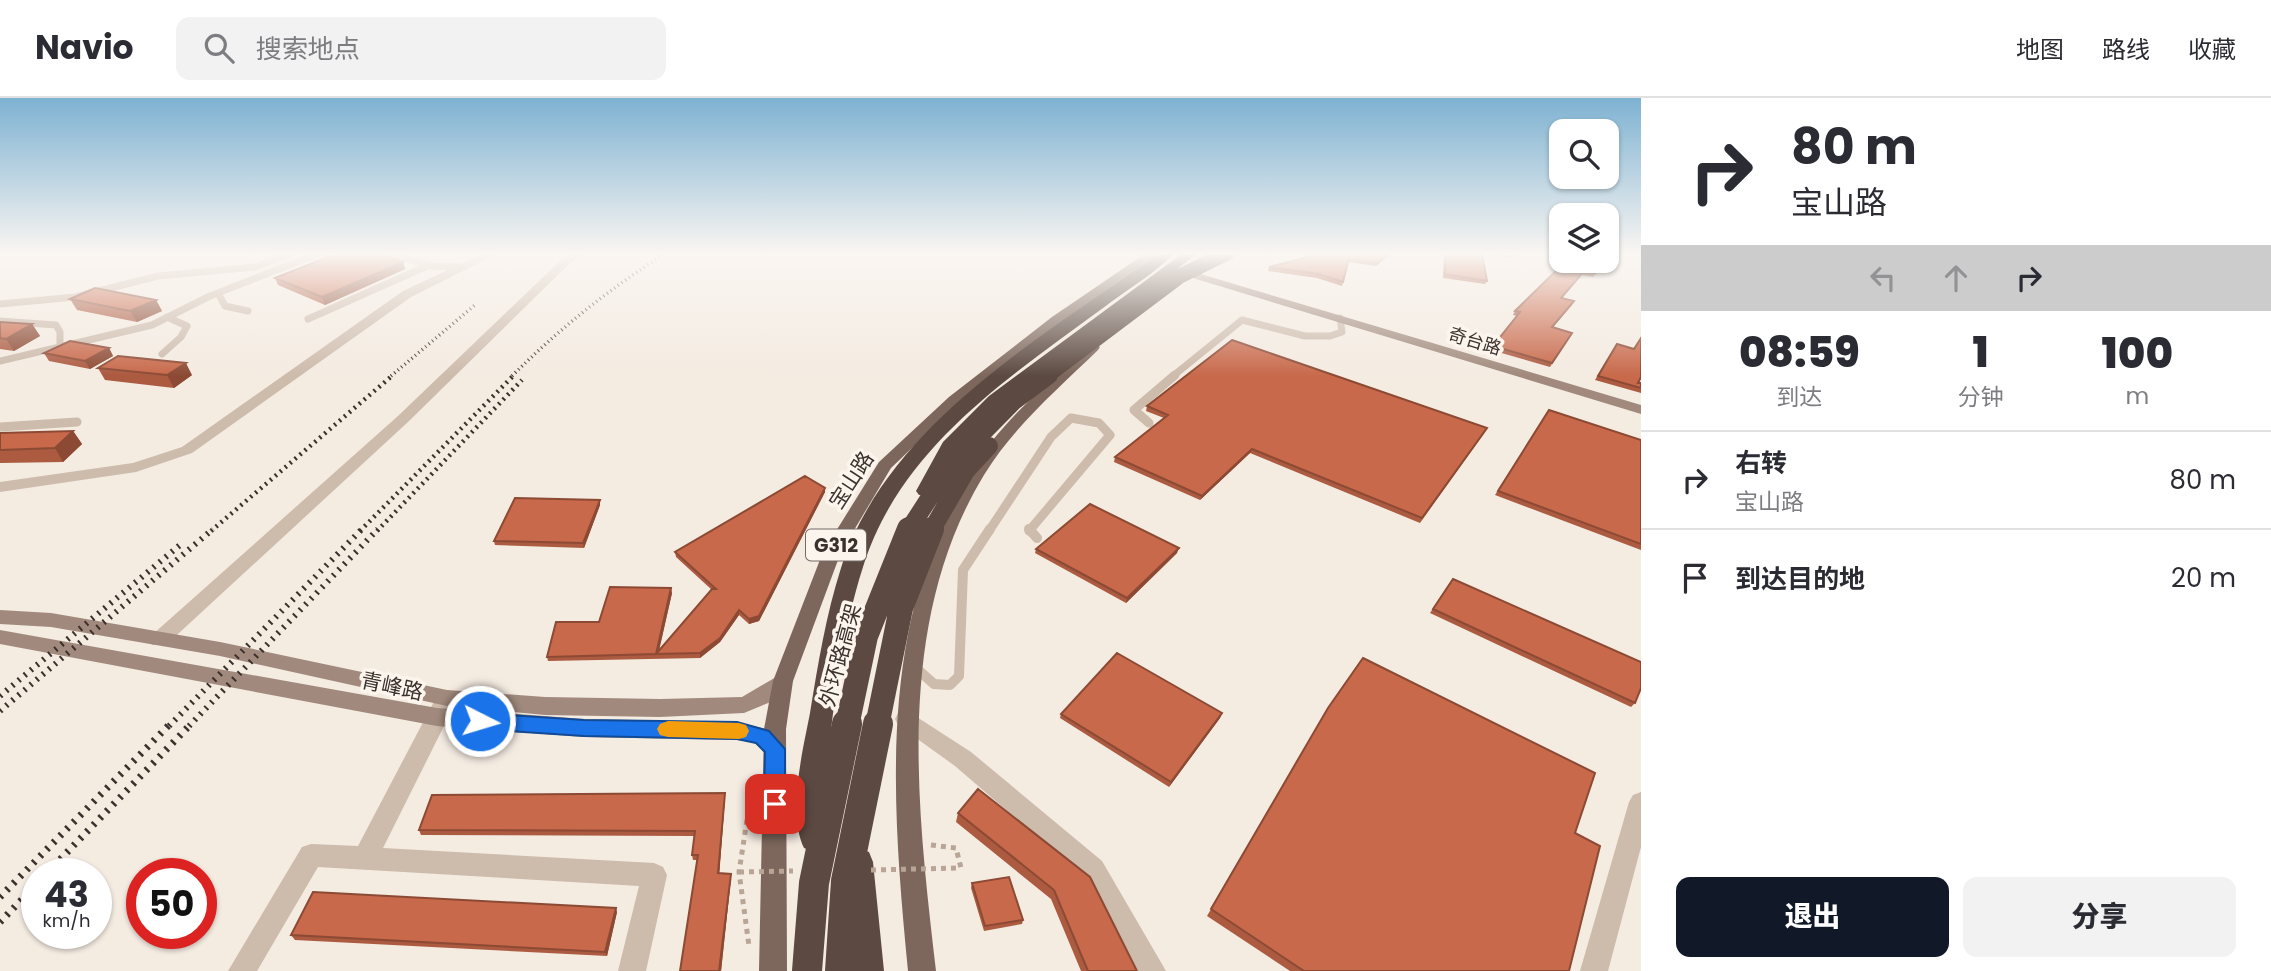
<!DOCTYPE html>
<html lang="zh">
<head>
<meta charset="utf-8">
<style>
	body { margin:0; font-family:Poppins,"Noto Sans SC",sans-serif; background:#f2f2f3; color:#2b2b33; height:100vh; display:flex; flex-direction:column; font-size:26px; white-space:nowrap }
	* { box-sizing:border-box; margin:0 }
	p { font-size:23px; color:#7c7c81 }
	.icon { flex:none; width:38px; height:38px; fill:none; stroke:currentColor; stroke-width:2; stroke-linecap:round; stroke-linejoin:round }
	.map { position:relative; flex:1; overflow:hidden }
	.sheet { display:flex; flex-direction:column; background:#fff; width:630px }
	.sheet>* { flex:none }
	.hud { background:#fff; color:#2b2b33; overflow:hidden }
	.fabs { position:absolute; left:1549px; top:21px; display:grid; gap:14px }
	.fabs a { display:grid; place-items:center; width:70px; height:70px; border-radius:14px; background:#fff; box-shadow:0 2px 5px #0004; font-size:35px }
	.speed { position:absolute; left:21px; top:760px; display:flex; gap:14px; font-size:35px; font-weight:700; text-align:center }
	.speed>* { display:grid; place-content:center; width:91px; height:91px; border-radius:50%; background:#fff; box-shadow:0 2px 5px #0004; line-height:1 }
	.speed small { font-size:18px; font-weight:400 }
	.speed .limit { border:10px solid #d22; background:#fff; color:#111 }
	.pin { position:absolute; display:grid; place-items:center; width:60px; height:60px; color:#fff; margin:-30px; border-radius:14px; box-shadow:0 4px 10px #0006 }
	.me { position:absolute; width:77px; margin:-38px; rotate:95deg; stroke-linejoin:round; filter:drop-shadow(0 0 5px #0008) }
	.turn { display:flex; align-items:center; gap:24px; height:147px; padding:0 35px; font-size:32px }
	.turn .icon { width:91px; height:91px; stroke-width:2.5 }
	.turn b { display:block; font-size:49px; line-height:60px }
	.lanes { display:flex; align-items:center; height:66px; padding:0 35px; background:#0003; justify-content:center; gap:35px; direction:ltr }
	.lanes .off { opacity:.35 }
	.eta { display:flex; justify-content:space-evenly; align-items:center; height:119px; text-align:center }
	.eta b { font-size:42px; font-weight:800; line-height:49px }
	.button { display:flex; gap:14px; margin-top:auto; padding:14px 35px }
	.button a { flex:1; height:80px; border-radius:14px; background:#111827; color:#fff; font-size:28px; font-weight:800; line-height:80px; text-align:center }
	.button a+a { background:#f2f2f3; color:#2b2b33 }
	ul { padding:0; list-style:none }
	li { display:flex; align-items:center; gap:21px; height:98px; padding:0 35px; border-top:2px solid #e1e1e2 }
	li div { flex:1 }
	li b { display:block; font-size:26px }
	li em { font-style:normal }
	header { display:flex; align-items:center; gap:42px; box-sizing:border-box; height:98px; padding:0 35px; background:#fff; border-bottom:2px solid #e1e1e2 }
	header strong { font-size:33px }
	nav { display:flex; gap:38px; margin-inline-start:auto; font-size:24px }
	.search { width:490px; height:63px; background:#f2f2f3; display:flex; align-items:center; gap:18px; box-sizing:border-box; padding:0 24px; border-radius:14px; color:#7c7c81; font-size:26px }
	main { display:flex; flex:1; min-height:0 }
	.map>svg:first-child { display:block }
</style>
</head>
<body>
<header>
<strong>Navio</strong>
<div class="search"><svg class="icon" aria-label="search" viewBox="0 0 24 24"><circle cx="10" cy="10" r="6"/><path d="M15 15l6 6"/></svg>搜索地点</div>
<nav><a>地图</a><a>路线</a><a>收藏</a></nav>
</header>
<main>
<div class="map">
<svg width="1641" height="873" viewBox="0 0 1641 873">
	<rect width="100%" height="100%" fill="#f4ebe1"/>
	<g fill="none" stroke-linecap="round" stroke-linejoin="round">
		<path stroke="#b9a596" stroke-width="5" stroke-dasharray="5 5" stroke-linecap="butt" d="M747,722l-8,52 10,74
			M931,747l25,3 5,20"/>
		<path stroke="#cdbbac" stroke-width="7" d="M392,156l40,12 31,1
			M218,195l7,13 23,5
			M0,206l75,-7 83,-21 97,-9 37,-14
			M308,221l119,-53
			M0,223l56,4 4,7v13
			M162,256l19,-17 6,-11 -20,-9
			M0,263l152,-36 58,-29 110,-43
			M1173,278l69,-56 63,16h25l12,-4 -2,-14"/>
		<path stroke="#cdbbac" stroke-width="9" d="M1149,325l-15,-13 41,-35
			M0,329l77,-5
			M989,433l62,-94 20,-19 28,5 11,12 -81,96"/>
		<path stroke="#cdbbac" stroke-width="10" d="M1029,431l8,9
			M916,570l18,16 16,1 9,-9 4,-106 27,-41"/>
		<path fill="#cdbbac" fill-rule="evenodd" d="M484,155h15l-88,44 -219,156 -56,19 -136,20v-10l133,-19 49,-16 221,-156z
			M572,155h14l-17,11 -161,158 -242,223h-14l-3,-5 3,-5 246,-219 163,-156z
			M447,592l8,2 3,6 -75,150 271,15 9,4 4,8 -21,96h-28l21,-85 -321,-19 -61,104h-29l74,-124 9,-3 47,2 81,-154z
			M906,612l65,42 131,109 64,110h-29l-53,-94 -129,-111 -57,-41 -3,-6 3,-6z
			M1641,694v55l-33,124h-28l49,-169 4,-7z"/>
		<path fill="#a18a7d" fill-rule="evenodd" d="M1177,169l464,138v9l-468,-142v-4z
			M0,512l51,3 169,29 227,48 98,7 115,2 82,-2 41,-24 7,2 3,6 -20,20 -29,12 -84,4 -115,-2 -98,-9 -227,-50 -169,-29 -51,-3z
			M0,532l437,78 147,11 153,3 33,8 16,19 -3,7c-15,5 -16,-5 -27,-12 -5,-3 -13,-3 -19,-4l-153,-3 -147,-11 -437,-82z"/>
		<path fill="#7d675c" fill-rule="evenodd" d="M1146,155h13l-99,70 -101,80 -68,65 -50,84 -48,129 -7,48 1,242h-28l5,-242 9,-48 50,-129 56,-90 70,-65 103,-80z
			M1093,245l7,4 -2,3c-40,39 -85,77 -114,125 -90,148 -67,332 -48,496h-28c-16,-167 -31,-345 59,-495 31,-51 79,-91 121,-132z"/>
		<path fill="#5c4a42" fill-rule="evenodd" d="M1159,155h15c-19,21 -48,37 -71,55 -95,70 -203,140 -240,259 -21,65 -31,146 -37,214 -2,22 8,47 -2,67l-10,4 -10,-4c-17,-35 -1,-98 6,-135 8,-49 16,-98 31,-145 46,-144 202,-231 318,-315z
			M1183,155h15l-197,151 -43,44 -25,47h-14l-3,-4 27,-49 46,-46z
			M858,750l11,4 4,10 11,109h-34l-7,-109 4,-10z"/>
		<path stroke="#3b302b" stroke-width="3.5" stroke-dasharray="1 3.5" stroke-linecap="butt" d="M391,278l84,-71
			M512,278c47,-47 97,-87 154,-123"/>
		<path stroke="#3b302b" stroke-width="4.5" stroke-dasharray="2 4.5" stroke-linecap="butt" d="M211,433l182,-156
			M360,433l154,-156
			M377,433l145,-151"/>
		<path stroke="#3b302b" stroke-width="6" stroke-dasharray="2 6" stroke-linecap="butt" d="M0,598l180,-151
			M0,613l213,-182
			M169,628l193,-197
			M189,628l189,-197"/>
		<path stroke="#3b302b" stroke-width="7" stroke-dasharray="2.5 7" stroke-linecap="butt" d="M47,775l144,-149
			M0,799l170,-173
			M0,824l37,-38"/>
		<path stroke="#b9a596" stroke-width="5" stroke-dasharray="5 5" stroke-linecap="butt" d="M871,772l90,-2
			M739,774l54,-1"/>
		<path stroke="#5c4a42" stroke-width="15" d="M1047,278l133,-100 47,-23"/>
		<path stroke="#5c4a42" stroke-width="18" d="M908,433l42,-65 64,-65 35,-26
			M931,433l35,-60 23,-25"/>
		<path stroke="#5c4a42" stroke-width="24" d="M847,628l19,-90 43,-107
			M877,628l24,-118 31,-79"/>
		<path stroke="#5c4a42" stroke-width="30" d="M807,873l7,-88 33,-159
			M840,873l6,-90 32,-157"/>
	</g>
	<path fill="#ac5a40" d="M1444,155h38l5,28 -2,3 -42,-6z
		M1484,155h28l1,1 -2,4z
		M1606,155h8l-21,24 -11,-2 -20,23 10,7 -20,23 20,5 -22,34 -59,-17 26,-34 -4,-1 2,-4 43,-43h-2l2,-4z
		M1390,157l-14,11 -28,-4 -6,24 -25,-8 -49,-7 1,-4 36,-9z
		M403,164l2,7 -80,36 -47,-20 -3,-7z
		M70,201l86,1 6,11 -25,11 -60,-12z
		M0,224l32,2 8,12 -26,15 -14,-2z
		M1617,246l21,39h3v10l-46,-13z
		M109,250l4,8 -23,13 -41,-8 -5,-8z
		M98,270l94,7 -18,13 -69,-8z
		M1147,308l338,26 -65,91 -170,-70 -50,47 -86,-38 1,-5 49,-39 -18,-7z
		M1549,312l92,30v110l-146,-55z
		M73,333l9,13 -19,18 -63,1v-30z
		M825,390v4l-66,129 -10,3 -10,-9 -19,27 -20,16 -152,3 -1,-4 52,-35 73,-29 -13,58 53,-61 -36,-33 -1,-5z
		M600,407l-16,43 -89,-3 -1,-4z
		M1036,451l141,4 -51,50 -91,-50z
		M1453,481l182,124 -4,4 -201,-94z
		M1328,610l247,125 -6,138h-279l-83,-55z
		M1222,615l-2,5 -51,69 -109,-69 1,-4z
		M978,691l159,182h-56l-30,-72 -95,-77 2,-9z
		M725,700l-6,75 12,1v4l-10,93h-41l17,-111h-4l-1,-5 2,-19 -273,-1 -2,-5z
		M972,785l51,37 -1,4 -38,7 -13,-43z
		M617,814l-10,44 -312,-16 -4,-5z"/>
	<path fill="#8c4a34" d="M1388,155h2l-14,13 2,-3z
		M403,164l2,7 -80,36 -3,-8z
		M156,202l6,11 -25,11 -7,-11z
		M32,226l8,12 -26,15 -8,-12z
		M109,250l4,8 -23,13 -5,-8z
		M186,265l6,12 -18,13 -7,-13z
		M73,333l9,13 -19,18 -8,-14z
		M1252,351l-2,4 -50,47 2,-4z
		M825,390v4l-66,129 -10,3v-5z
		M600,402v5l-16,43 -1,-5z
		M1179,450l-2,5 -51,50 1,-5z
		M671,490l1,5 -14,61h-2l1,5 -1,-5z
		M739,512v5l-19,27 -20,16v-5z
		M1222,615l-2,5 -51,69 2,-5z
		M725,695v5l-6,80 -1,-5z
		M731,776v4l-10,93h-2z
		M616,810l1,4 -10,44 -2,-4z"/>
	<path fill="#c8694b" stroke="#8c4a34" stroke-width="2" d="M338,155h39l26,9 -81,35 -47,-19z
		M1310,155h78l-10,10 -29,-5 -6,24 -24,-8 -50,-7 36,-9z
		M1446,155h36l5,28 -42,-7z
		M1606,155h7l-7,8z
		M1561,163h45l-11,12 -11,-2 -23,27 13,3 -22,26 20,6 -20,30 -59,-17 27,-34 -5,-1 47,-46 -4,-1z
		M95,190l61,12 -26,11 -60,-12z
		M0,224l32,2 -26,15 -6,-1z
		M1641,240v39l-3,6h3v5l-43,-12 19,-32 17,5z
		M1232,242l255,88 -65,90 -170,-69 -50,47 -87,-39 53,-42 -21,-9z
		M70,243l39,7 -24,13 -41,-8z
		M118,258l68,7 -19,12 -69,-7z
		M1549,312l92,30v104l-143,-53z
		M73,333l-18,17 -55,2v-17z
		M805,378l20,12 -66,128 -10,3 -10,-9 -19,28 -20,15 -44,1 56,-65h4l-41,-37z
		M515,400l85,2 -17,43 -89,-2z
		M1090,406l89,44 -52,50 -91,-49z
		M1453,481l188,83v26l-6,15 -202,-94z
		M610,489l61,1 -15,66 -109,3 9,-35h43z
		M1117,555l105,60 -51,69 -110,-68z
		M1363,560l232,115 -20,60 25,13 -31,125h-265l-93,-62 117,-201z
		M978,691l112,88 47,94h-49l-34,-81 -96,-77z
		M725,695l-7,80 13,1 -12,97h-39l18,-116h-6l3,-24 -276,-1 13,-35z
		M1009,779l14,43 -38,6 -13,-43z
		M313,794l303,16 -11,44 -314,-17z"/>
	<linearGradient id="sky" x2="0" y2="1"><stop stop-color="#7eb2d2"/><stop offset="0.56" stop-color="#faf6f2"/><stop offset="1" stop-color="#faf6f2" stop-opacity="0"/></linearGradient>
	<rect width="1641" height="278" fill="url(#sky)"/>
	<path fill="#1a73e8" stroke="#114b97" stroke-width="2" d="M480,615l104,7 153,2 32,9 16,18v55l-3,7 -7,3 -8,-3 -3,-7 1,-52 -9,-9 -19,-4 -153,-3 -104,-7 -7,-2 -3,-6 3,-6z"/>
	<path fill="#f59e0b" d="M668,623l71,2 7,2 3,6 -3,6 -7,2 -71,-2 -8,-2 -3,-6 3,-5z"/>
	<g text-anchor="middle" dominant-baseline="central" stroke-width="7" stroke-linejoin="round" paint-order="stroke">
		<g font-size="18" fill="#3b302b" stroke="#fbf5ee">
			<text transform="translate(1475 243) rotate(17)">奇台路</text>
		</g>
		<rect fill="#fbf5ee" stroke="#756b66" stroke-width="2" x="806" y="431.5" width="60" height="31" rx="5"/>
		<g font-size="19" font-weight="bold" fill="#3b302b">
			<text x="836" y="447">G312</text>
		</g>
		<g font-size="21" fill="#3b302b" stroke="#fbf5ee">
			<text transform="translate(851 382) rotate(-57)">宝山路</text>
			<text transform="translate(840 557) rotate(-75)">外环路高架</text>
			<text transform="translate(392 588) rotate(12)">青峰路</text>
		</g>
	</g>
</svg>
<div class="fabs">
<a><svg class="icon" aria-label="search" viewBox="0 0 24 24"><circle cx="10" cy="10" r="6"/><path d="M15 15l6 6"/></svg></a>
<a><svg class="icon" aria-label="layers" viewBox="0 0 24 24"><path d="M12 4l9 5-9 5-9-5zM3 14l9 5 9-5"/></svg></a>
</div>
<div class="speed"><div>43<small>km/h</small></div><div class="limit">50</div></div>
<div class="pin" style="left:775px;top:706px;background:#d93025"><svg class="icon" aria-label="arrive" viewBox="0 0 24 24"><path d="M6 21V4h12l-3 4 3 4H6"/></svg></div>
<svg class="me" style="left:480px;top:623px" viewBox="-20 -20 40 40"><circle r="17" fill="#1a73e8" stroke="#fff" stroke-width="3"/><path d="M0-11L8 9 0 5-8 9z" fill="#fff"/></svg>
</div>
<section class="sheet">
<div class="hud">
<div class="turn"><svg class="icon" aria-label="right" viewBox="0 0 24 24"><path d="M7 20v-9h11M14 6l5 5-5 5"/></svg><div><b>80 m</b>宝山路</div></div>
<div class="lanes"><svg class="icon off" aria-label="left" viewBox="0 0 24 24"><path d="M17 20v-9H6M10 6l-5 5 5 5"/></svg><svg class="icon off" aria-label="ahead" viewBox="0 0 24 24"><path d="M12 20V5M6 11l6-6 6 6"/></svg><svg class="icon" aria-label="right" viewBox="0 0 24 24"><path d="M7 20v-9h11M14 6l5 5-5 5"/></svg></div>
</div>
<div class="eta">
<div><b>08:59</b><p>到达</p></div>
<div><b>1</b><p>分钟</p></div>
<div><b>100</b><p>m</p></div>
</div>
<ul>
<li><svg class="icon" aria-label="right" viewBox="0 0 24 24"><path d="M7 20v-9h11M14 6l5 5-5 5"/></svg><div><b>右转</b><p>宝山路</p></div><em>80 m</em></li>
<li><svg class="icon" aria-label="arrive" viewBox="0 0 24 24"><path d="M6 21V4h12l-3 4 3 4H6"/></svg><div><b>到达目的地</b></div><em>20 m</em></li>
</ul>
<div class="button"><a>退出</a><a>分享</a></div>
</section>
</main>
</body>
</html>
